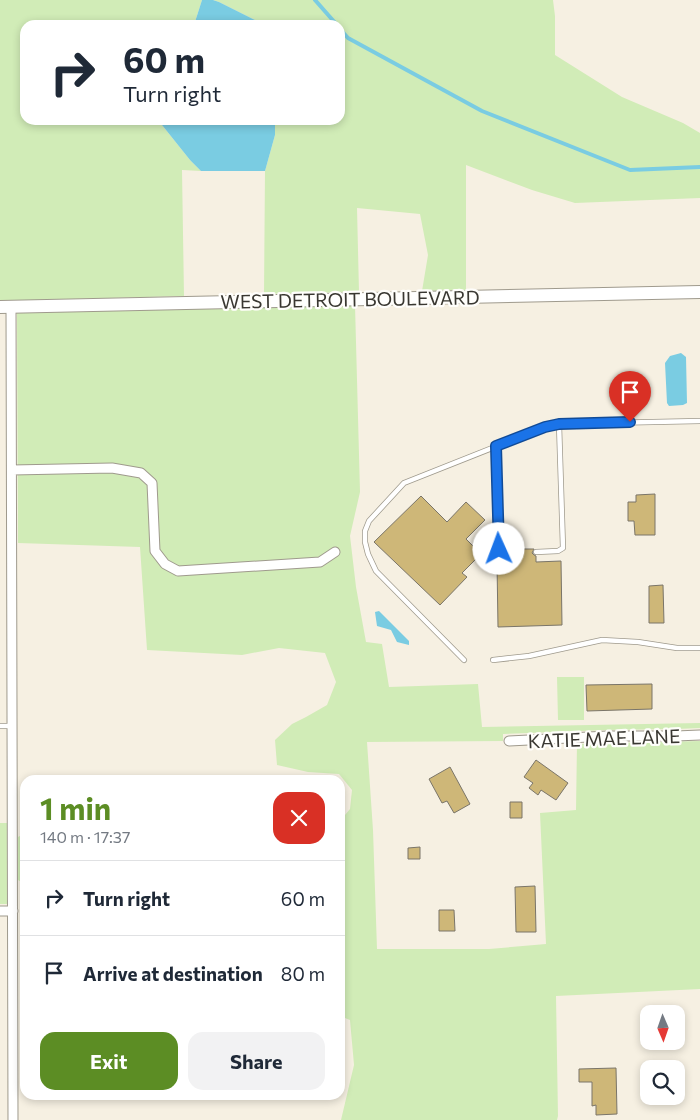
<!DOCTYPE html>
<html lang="en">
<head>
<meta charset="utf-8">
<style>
	body { margin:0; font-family:Commissioner,sans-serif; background:#f2f2f3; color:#1f2937; height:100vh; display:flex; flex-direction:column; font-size:19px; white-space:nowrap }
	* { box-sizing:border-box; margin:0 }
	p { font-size:16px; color:#747a83 }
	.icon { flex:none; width:28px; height:28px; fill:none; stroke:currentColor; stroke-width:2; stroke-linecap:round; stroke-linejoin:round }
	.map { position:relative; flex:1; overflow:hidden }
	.side { position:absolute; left:20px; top:775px; width:325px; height:325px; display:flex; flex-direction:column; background:#fff; border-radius:15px; box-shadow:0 2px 8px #0003 }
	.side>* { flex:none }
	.banner { position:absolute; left:20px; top:20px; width:325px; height:105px; border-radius:15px; box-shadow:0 2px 8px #0003; background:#fff; color:#1f2937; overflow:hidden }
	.needle { width:32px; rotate:178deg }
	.fabs { position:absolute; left:640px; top:1005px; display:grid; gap:10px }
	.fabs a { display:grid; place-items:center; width:45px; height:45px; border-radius:10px; background:#fff; box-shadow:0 2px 8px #0003; font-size:25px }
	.pin { position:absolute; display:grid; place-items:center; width:42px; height:42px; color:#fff; margin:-51px -21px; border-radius:50% 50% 50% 0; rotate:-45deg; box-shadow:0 0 5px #0007 }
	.pin .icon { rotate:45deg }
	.me { position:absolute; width:55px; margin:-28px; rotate:358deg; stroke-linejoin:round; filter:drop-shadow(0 0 4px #0008) }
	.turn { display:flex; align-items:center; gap:18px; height:105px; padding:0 20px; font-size:22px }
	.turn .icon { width:65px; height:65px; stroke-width:2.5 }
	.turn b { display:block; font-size:35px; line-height:42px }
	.round { display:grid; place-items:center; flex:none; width:52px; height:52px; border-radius:15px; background:#f2f2f3 }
	.summary { display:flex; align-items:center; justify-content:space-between; height:85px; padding:0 20px }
	h1 { font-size:30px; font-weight:700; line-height:38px; color:#5c8d24 }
	.button { display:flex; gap:10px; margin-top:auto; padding:10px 20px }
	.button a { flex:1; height:58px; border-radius:15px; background:#5c8d24; color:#fff; font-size:20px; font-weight:700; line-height:58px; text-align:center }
	.button a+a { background:#f2f2f3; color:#1f2937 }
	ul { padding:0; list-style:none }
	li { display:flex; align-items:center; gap:15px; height:75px; padding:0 20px; border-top:1px solid #e0e1e3 }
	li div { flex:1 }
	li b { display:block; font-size:19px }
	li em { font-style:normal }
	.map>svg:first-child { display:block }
</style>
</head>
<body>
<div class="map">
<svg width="700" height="1120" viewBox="0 0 700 1120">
	<rect width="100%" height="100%" fill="#f6f0e2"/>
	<path fill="#d1ecb7" d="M0,0h202l-8,25h-169v95h133l32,40 11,11 -19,-1 2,126 -184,5z
		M213,0h340l2,16v39l67,42 61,26 17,10v65l-125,5 -43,-13 -66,-25v125l-44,1 6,-36 -8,-41 -63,-6 2,84 -95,2 1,-123 10,-36v-15h65v-95h-75l-46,-23z
		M355,305l5,187 -10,44 6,51 10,55 16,2 7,43 89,-3 4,43 218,-4v5l-24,1 -68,1 -105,4v7l-136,1 6,88 4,119h112l57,-5 -6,-131 36,-3 1,-66 123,-3v248l-144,7 2,120 -1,4h-216l13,-55 -4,-45 -10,-4v-195l10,-12 2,-19 -13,-16 -31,-2 -31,-7 -2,-25 17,-16 14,-7 21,-12 9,-23 -11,-29 -46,-5 -37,7 -95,-5 -7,-103 -122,-4 -1,-230z
		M557,677h27v43h-26z
		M0,823h7v81h-7z
		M25,833v51l-7,-4v-43z"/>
	<path fill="#7acce2" d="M202,0h11l6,2 46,23h-71z
		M158,120h117v15l-10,36h-64l-11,-11z
		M681,353l5,4 1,46 -4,2 -14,1 -2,-3 -2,-40 5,-7z
		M379,611l30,30v4l-12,-3 -6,-12 -14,-4 -2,-14z"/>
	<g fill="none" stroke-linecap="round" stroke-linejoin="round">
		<path stroke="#7acce2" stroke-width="4" d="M315,0l22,25
			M340,29l8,9 134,73 148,59 70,-3"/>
	</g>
	<path fill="#ceb778" stroke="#7a7569" d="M655,494v41h-20l-1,-14h-6v-19h8v-7z
		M421,496l26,26 19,-20 19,18 -19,19 15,15 -19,19 5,4 -27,28 -66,-63z
		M514,549h20l-2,4 2,2 2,1v6l25,-1 1,64 -64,2 -1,-64h16v-6l2,-1 2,-2 -1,-3z
		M663,585l1,38h-15v-37z
		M652,684v25l-65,2 -1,-26z
		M536,760l32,23 -12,17 -15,-10 -3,5 -9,-7 4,-5 -9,-6z
		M450,767l20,37 -16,9 -7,-12 -5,2 -13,-24z
		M510,802h12v16h-12z
		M420,847v12h-12v-11z
		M535,886l1,46h-20l-1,-45z
		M439,910h15l1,21h-16z
		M616,1068l1,46 -21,1v-10l-4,1v-24h-13v-13z"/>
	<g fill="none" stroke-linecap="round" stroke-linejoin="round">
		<defs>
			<path id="lane" d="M496,446l3,103 14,4
				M536,552l22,-1 5,-3 -4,-124
				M464,660l-88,-89 -8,-17 -3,-12v-11l4,-10 35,-38 141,-56 14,-3 141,-3
				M493,660l36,-4 73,-16 36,2 39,6h23
				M0,726h12"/>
			<path id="street" d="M11,307l2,813
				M12,470l100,-2 29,5 11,10 3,68 10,13 13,7 142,-9 15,-10
				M509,741l99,-5h68l24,-1
				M0,911h13"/>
			<path id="secondary" d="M0,307l700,-15"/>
		</defs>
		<use href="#lane" stroke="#9f9a8d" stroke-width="6"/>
		<use href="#street" stroke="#9f9a8d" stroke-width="11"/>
		<use href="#secondary" stroke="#9f9a8d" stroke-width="14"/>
		<use href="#lane" stroke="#fff" stroke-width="4.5"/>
		<use href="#street" stroke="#fff" stroke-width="9"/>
		<use href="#secondary" stroke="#fff" stroke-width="12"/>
	</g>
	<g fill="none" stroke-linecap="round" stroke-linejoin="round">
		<defs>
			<path id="route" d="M499,549l-3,-103 49,-19 14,-3 71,-2"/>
		</defs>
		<use href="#route" stroke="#114b97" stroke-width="12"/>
		<use href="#route" stroke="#1a73e8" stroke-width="9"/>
	</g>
	<g text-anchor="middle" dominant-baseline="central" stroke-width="4.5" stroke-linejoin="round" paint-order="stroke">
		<g font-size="19" fill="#393731" stroke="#fffefb">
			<text transform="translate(350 299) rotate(-1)">WEST DETROIT BOULEVARD</text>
			<text transform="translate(604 738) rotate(-2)">KATIE MAE LANE</text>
		</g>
	</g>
</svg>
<div class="fabs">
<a><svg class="needle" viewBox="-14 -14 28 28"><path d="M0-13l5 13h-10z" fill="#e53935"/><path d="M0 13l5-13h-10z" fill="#747a83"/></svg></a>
<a><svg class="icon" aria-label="search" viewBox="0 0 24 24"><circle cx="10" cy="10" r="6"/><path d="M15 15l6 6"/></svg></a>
</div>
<div class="pin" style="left:630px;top:422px;background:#d93025"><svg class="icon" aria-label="arrive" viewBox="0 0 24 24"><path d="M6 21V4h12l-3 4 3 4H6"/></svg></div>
<svg class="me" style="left:499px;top:549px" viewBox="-20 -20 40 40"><circle r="19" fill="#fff"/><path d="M0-13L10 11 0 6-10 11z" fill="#1a73e8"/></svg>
<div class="banner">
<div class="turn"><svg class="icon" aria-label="right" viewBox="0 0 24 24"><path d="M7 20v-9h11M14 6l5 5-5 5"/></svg><div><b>60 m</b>Turn right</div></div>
</div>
<section class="side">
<div class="summary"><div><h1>1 min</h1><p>140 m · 17:37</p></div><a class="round" style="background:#d93025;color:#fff"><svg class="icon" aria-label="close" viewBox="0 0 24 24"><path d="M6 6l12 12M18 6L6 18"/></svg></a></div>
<ul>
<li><svg class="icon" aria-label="right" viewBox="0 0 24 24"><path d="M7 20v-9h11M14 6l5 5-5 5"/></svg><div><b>Turn right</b></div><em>60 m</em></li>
<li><svg class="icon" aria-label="arrive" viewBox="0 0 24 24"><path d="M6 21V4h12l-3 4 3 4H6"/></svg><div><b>Arrive at destination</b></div><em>80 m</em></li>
</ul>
<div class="button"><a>Exit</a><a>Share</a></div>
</section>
</div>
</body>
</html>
